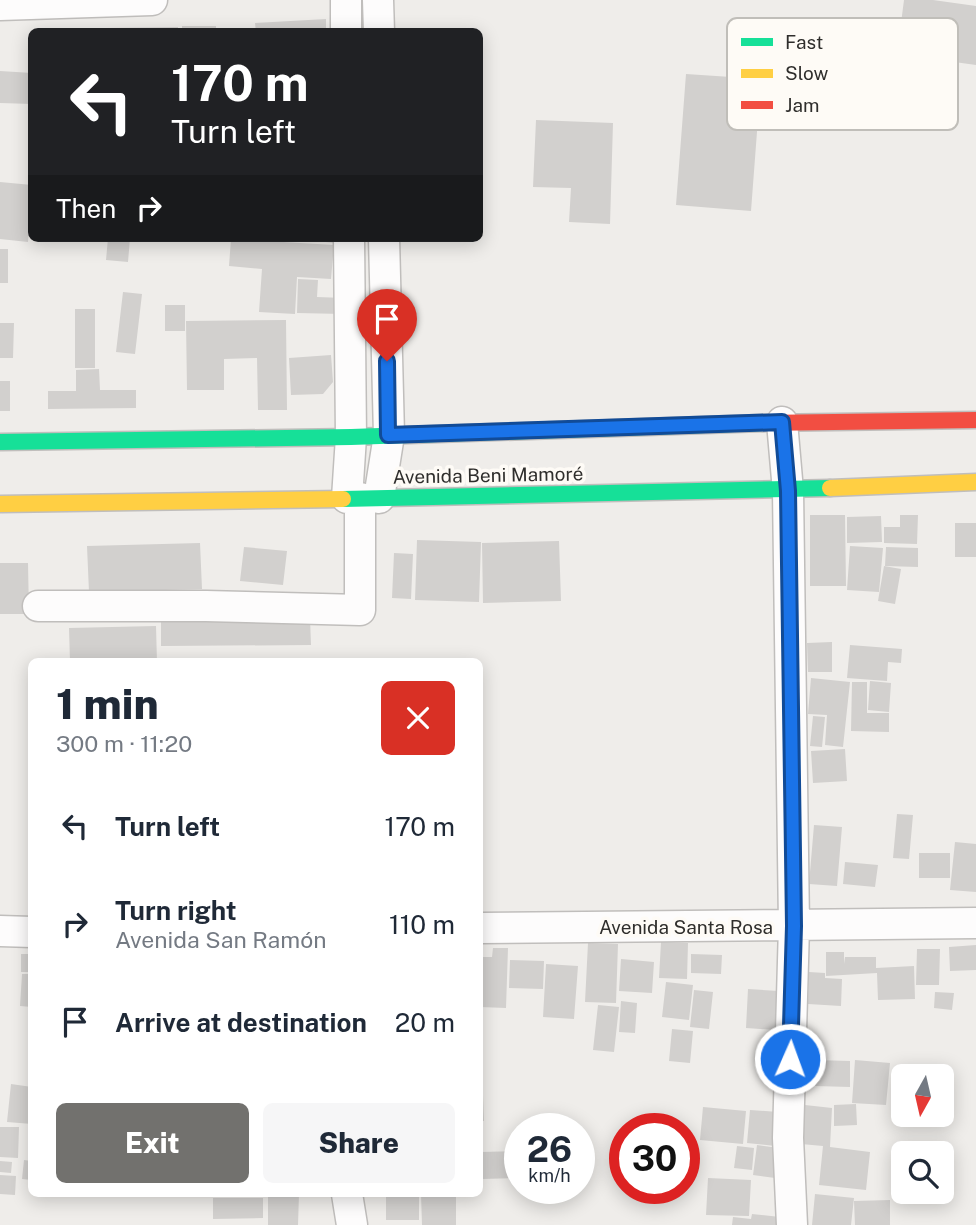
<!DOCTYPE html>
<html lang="en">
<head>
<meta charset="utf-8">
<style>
	body { margin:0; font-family:"Public Sans",sans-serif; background:#f6f6f7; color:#1f2937; height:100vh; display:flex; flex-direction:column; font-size:26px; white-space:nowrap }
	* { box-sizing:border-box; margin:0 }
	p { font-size:23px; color:#747a83 }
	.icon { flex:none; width:38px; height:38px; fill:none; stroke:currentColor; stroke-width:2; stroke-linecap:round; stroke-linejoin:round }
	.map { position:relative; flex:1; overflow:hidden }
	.drawer { position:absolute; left:28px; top:658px; width:455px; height:539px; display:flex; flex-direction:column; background:#fff; border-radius:10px; box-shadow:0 4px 18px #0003 }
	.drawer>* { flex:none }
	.top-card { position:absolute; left:28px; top:28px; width:455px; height:214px; border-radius:10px; box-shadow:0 4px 18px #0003; background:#202124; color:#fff; overflow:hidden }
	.needle { width:46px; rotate:188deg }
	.fabs { position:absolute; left:891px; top:1064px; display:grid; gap:14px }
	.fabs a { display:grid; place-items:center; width:63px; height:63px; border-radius:10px; background:#fff; box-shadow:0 4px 18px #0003; font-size:35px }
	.speed { position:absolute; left:504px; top:1113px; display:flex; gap:14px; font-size:35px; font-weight:700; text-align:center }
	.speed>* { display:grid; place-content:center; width:91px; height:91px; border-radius:50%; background:#fff; box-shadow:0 4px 18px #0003; line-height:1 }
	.speed small { font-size:18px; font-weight:400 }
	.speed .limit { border:10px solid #d22; background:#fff; color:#111 }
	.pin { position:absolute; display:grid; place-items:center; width:60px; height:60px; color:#fff; margin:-72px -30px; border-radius:50% 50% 50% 0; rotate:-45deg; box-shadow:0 0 7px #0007 }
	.pin .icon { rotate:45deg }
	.me { position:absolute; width:77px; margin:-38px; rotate:2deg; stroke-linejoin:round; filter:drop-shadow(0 0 5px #0008) }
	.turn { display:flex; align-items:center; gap:24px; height:147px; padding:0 28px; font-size:32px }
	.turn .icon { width:91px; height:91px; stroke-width:2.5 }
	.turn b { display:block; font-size:49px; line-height:60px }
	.then { display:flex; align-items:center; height:66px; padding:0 28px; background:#0003; gap:14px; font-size:26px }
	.round { display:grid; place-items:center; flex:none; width:74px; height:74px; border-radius:10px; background:#f6f6f7 }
	.summary { display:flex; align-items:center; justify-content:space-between; height:119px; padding:0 28px }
	h1 { font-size:42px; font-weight:800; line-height:52px }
	.cta { display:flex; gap:14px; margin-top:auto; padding:14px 28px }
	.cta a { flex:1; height:80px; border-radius:10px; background:#72716e; color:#fff; font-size:28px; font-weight:800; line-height:80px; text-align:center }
	.cta a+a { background:#f6f6f7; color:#1f2937 }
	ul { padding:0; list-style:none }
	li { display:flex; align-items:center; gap:21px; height:98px; padding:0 28px }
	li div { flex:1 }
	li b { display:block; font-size:26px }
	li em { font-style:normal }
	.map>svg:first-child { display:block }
</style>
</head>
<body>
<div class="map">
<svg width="976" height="1225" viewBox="0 0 976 1225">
	<rect width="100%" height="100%" fill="#efedea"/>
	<path fill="#d2d0ce" d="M904,0h29l43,6v59l-79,-11z
		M326,19v13h-70l-1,-9z
		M182,26h34v6h-34z
		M178,27v5h-73v-4z
		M0,71l32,2v31l-32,-1z
		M686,74l75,5 -10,132 -75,-6z
		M536,120l77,3 -3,101 -41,-2 2,-34 -38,-1z
		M0,182l32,3 -4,57 -28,-3z
		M108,238h22l-2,24 -22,-2z
		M315,238h21v5l-21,-2z
		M231,239l103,6 -3,34 -34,-2 -2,37 -36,-2 3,-43 -33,-3z
		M0,249h8v34h-8z
		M298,279l20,1 -1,17 27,1 -1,16 -46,-1z
		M123,292l19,2 -7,60 -19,-2z
		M165,305h20v26h-20z
		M75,309h20v59h-20z
		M286,320l1,90h-29l-1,-52 -33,1v31h-37l-1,-69z
		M0,323h14l-1,35h-13z
		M331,355l2,27 -10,12 -32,1 -2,-37z
		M99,369l1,21h36v18l-88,1v-18h28v-21z
		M0,381h10v30h-10z
		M810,515h35l1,71h-36z
		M900,515h18l-1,29 -33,-1v-16h16z
		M881,516l1,26 -35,1v-26z
		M955,523h21v34h-21z
		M417,540l64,2 -2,60 -64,-2z
		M559,541l2,60 -78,2 -1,-60z
		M200,543l2,46 -113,3 -2,-46z
		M850,546l33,2 -4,44 -32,-2z
		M244,547l43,4 -4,34 -43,-4z
		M886,547l32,1v19l-33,-1z
		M394,553l19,1 -2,45 -19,-1z
		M0,563h28l1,51h-29z
		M884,566l17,3 -6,35 -17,-3z
		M310,618l1,27 -150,1v-27z
		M156,626l1,36h-87l-1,-34z
		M832,642v30h-24l-1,-29z
		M850,645l52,4 -1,14 -13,-1 -1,19 -40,-3z
		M811,678l39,4 -7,65 -18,-2 2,-30 -19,-1z
		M870,681l21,2 -2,29 -21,-2z
		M852,682h15v31h22v19l-38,-1z
		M813,716l12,1 -3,30 -12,-1z
		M845,749l2,32 -34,2 -2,-32z
		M897,814l16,1 -4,44 -16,-1z
		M814,825l28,2 -5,59 -28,-2z
		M955,842l21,2v48l-26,-2z
		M919,853h31v25h-31z
		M845,862l33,3 -3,22 -32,-3z
		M661,942l27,1 -1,36 -28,-1z
		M588,943l30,1 -2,59 -31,-1z
		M976,945v25l-26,1 -1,-24z
		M493,948h15l-2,60 -26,-1v-50h12z
		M917,949h23l-1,36h-23z
		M826,952h18v12l1,-7h31v11l38,-2 1,33 -37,1 -1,-27 -51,3z
		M21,954h11v18h-11z
		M691,954l31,1 -1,19 -30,-1z
		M621,959l33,3 -2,31 -33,-2z
		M510,960l34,1 -1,28 -34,-1z
		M546,964l32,2 -4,53 -31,-2z
		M809,972l16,1v5l17,1 -1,27 -33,-2z
		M22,974h10v33l-12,-1z
		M666,982l27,3 -4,35 -27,-3z
		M748,989l31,2 -3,39 -30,-2z
		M694,990l19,2 -4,37 -19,-2z
		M935,992l19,1 -2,17 -18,-2z
		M621,1001l16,2 -2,30 -16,-1z
		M598,1005l21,2 -5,45 -21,-2z
		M672,1029l21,2 -3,32 -21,-2z
		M815,1060l35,1v26l-35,-1z
		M855,1060l35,3 -4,42 -34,-2z
		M11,1084l21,3v37l-25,-2z
		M480,1096h3l1,25h-4z
		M856,1104l1,21 -23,1v-21z
		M805,1105l27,3 -2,39 40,5 -4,38 -47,-5 4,-39 -22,-2z
		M703,1107l43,4 -3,33 -43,-4z
		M750,1110l28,2 -3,34 -28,-3z
		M0,1127h19l-1,31 -18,-1z
		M757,1145l22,3 -4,30 -22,-3z
		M737,1146l17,2 -2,22 -18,-2z
		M517,1151l1,27 -36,1 -1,-27z
		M24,1160l8,1v19l-10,-1z
		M0,1161l12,1 -1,11 -11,-1z
		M0,1175l16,1 -1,19 -15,-1z
		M708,1178l43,2 -2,36 -43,-1z
		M268,1194h31l-1,31h-30z
		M386,1194h33v26h-33z
		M421,1194h35v31h-34z
		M815,1194l39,4 -3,27h-39z
		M213,1198h50v20l-50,1z
		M890,1200v25h-35l-1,-24z
		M752,1214l28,3 -1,8h-47l1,-8 18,2z"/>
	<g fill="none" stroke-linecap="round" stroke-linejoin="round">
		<defs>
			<path id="street" d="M346,0v32
				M378,0l1,32
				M0,5l152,-5
				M782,422l6,69 6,435 -6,212 4,87
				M347,498l4,-61 -2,-199
				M379,498l10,-63 -5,-197
				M38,606h168l154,4v-112
				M480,928l496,-5
				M0,931l32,1
				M347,1194l5,31"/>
			<path id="fast" d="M0,442l351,-5 412,-14
				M343,499l487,-11"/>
			<path id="slow" d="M830,488l146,-6
				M0,504l343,-5"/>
			<path id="jam" d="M763,423l213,-3"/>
		</defs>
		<use href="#street" stroke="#c0bebc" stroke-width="33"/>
		<use href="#fast" stroke="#c0bebc" stroke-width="19"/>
		<use href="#slow" stroke="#c0bebc" stroke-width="19"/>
		<use href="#jam" stroke="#c0bebc" stroke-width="19"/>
		<use href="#street" stroke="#fdfcfc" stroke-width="30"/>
		<use href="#fast" stroke="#16e098" stroke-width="16"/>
		<use href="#slow" stroke="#ffcf43" stroke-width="16"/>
		<use href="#jam" stroke="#f24e42" stroke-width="16"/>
	</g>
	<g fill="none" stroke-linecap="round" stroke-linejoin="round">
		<defs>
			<path id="route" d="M387,361l1,74 394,-13 6,69 6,435 -4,133"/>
		</defs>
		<use href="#route" stroke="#114b97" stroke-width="18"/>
		<use href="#route" stroke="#1a73e8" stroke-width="12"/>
	</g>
	<g text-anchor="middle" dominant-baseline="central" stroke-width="7" stroke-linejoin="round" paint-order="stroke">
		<g font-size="19" fill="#2f2e2c" stroke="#fefbf6">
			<text transform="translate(488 475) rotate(-1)">Avenida Beni Mamoré</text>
			<text x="686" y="927">Avenida Santa Rosa</text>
		</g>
	</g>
	<rect x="727" y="18" width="231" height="112" rx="10" fill="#fefbf6" stroke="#c0beb9" stroke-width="2"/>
	<rect x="741" y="38" width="32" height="8" fill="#16e098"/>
	<rect x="741" y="69" width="32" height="9" fill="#ffcf43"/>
	<rect x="741" y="101" width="32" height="8" fill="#f24e42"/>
	<g font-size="19" fill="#2f2e2c">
		<text x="785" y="49">Fast</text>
		<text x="785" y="80">Slow</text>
		<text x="785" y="112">Jam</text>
	</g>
</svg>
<div class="fabs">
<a><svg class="needle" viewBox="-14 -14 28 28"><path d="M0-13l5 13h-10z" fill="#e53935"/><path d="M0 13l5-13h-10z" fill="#747a83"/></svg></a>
<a><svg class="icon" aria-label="search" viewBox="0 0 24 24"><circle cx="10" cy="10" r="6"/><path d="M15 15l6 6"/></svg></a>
</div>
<div class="speed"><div>26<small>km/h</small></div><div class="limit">30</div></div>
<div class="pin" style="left:387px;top:361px;background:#d93025"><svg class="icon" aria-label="arrive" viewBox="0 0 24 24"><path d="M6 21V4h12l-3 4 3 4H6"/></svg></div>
<svg class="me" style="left:790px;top:1059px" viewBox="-20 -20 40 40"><circle r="17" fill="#1a73e8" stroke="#fff" stroke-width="3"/><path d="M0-11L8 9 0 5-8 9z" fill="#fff"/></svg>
<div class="top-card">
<div class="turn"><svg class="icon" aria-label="left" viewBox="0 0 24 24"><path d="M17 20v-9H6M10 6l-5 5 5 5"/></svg><div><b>170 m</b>Turn left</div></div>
<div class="then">Then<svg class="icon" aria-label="right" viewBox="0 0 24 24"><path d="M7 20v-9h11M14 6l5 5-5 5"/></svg></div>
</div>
<section class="drawer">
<div class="summary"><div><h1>1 min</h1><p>300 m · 11:20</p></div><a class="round" style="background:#d93025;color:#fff"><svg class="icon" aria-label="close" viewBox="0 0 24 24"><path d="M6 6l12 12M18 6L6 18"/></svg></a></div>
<ul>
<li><svg class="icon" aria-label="left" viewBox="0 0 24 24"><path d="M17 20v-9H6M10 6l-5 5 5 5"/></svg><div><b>Turn left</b></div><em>170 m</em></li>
<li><svg class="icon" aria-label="right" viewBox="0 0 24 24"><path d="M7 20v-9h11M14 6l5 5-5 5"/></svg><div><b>Turn right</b><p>Avenida San Ramón</p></div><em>110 m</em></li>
<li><svg class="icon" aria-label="arrive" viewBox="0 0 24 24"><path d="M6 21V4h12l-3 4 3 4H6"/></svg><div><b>Arrive at destination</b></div><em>20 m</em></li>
</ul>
<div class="cta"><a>Exit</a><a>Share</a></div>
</section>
</div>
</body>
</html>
